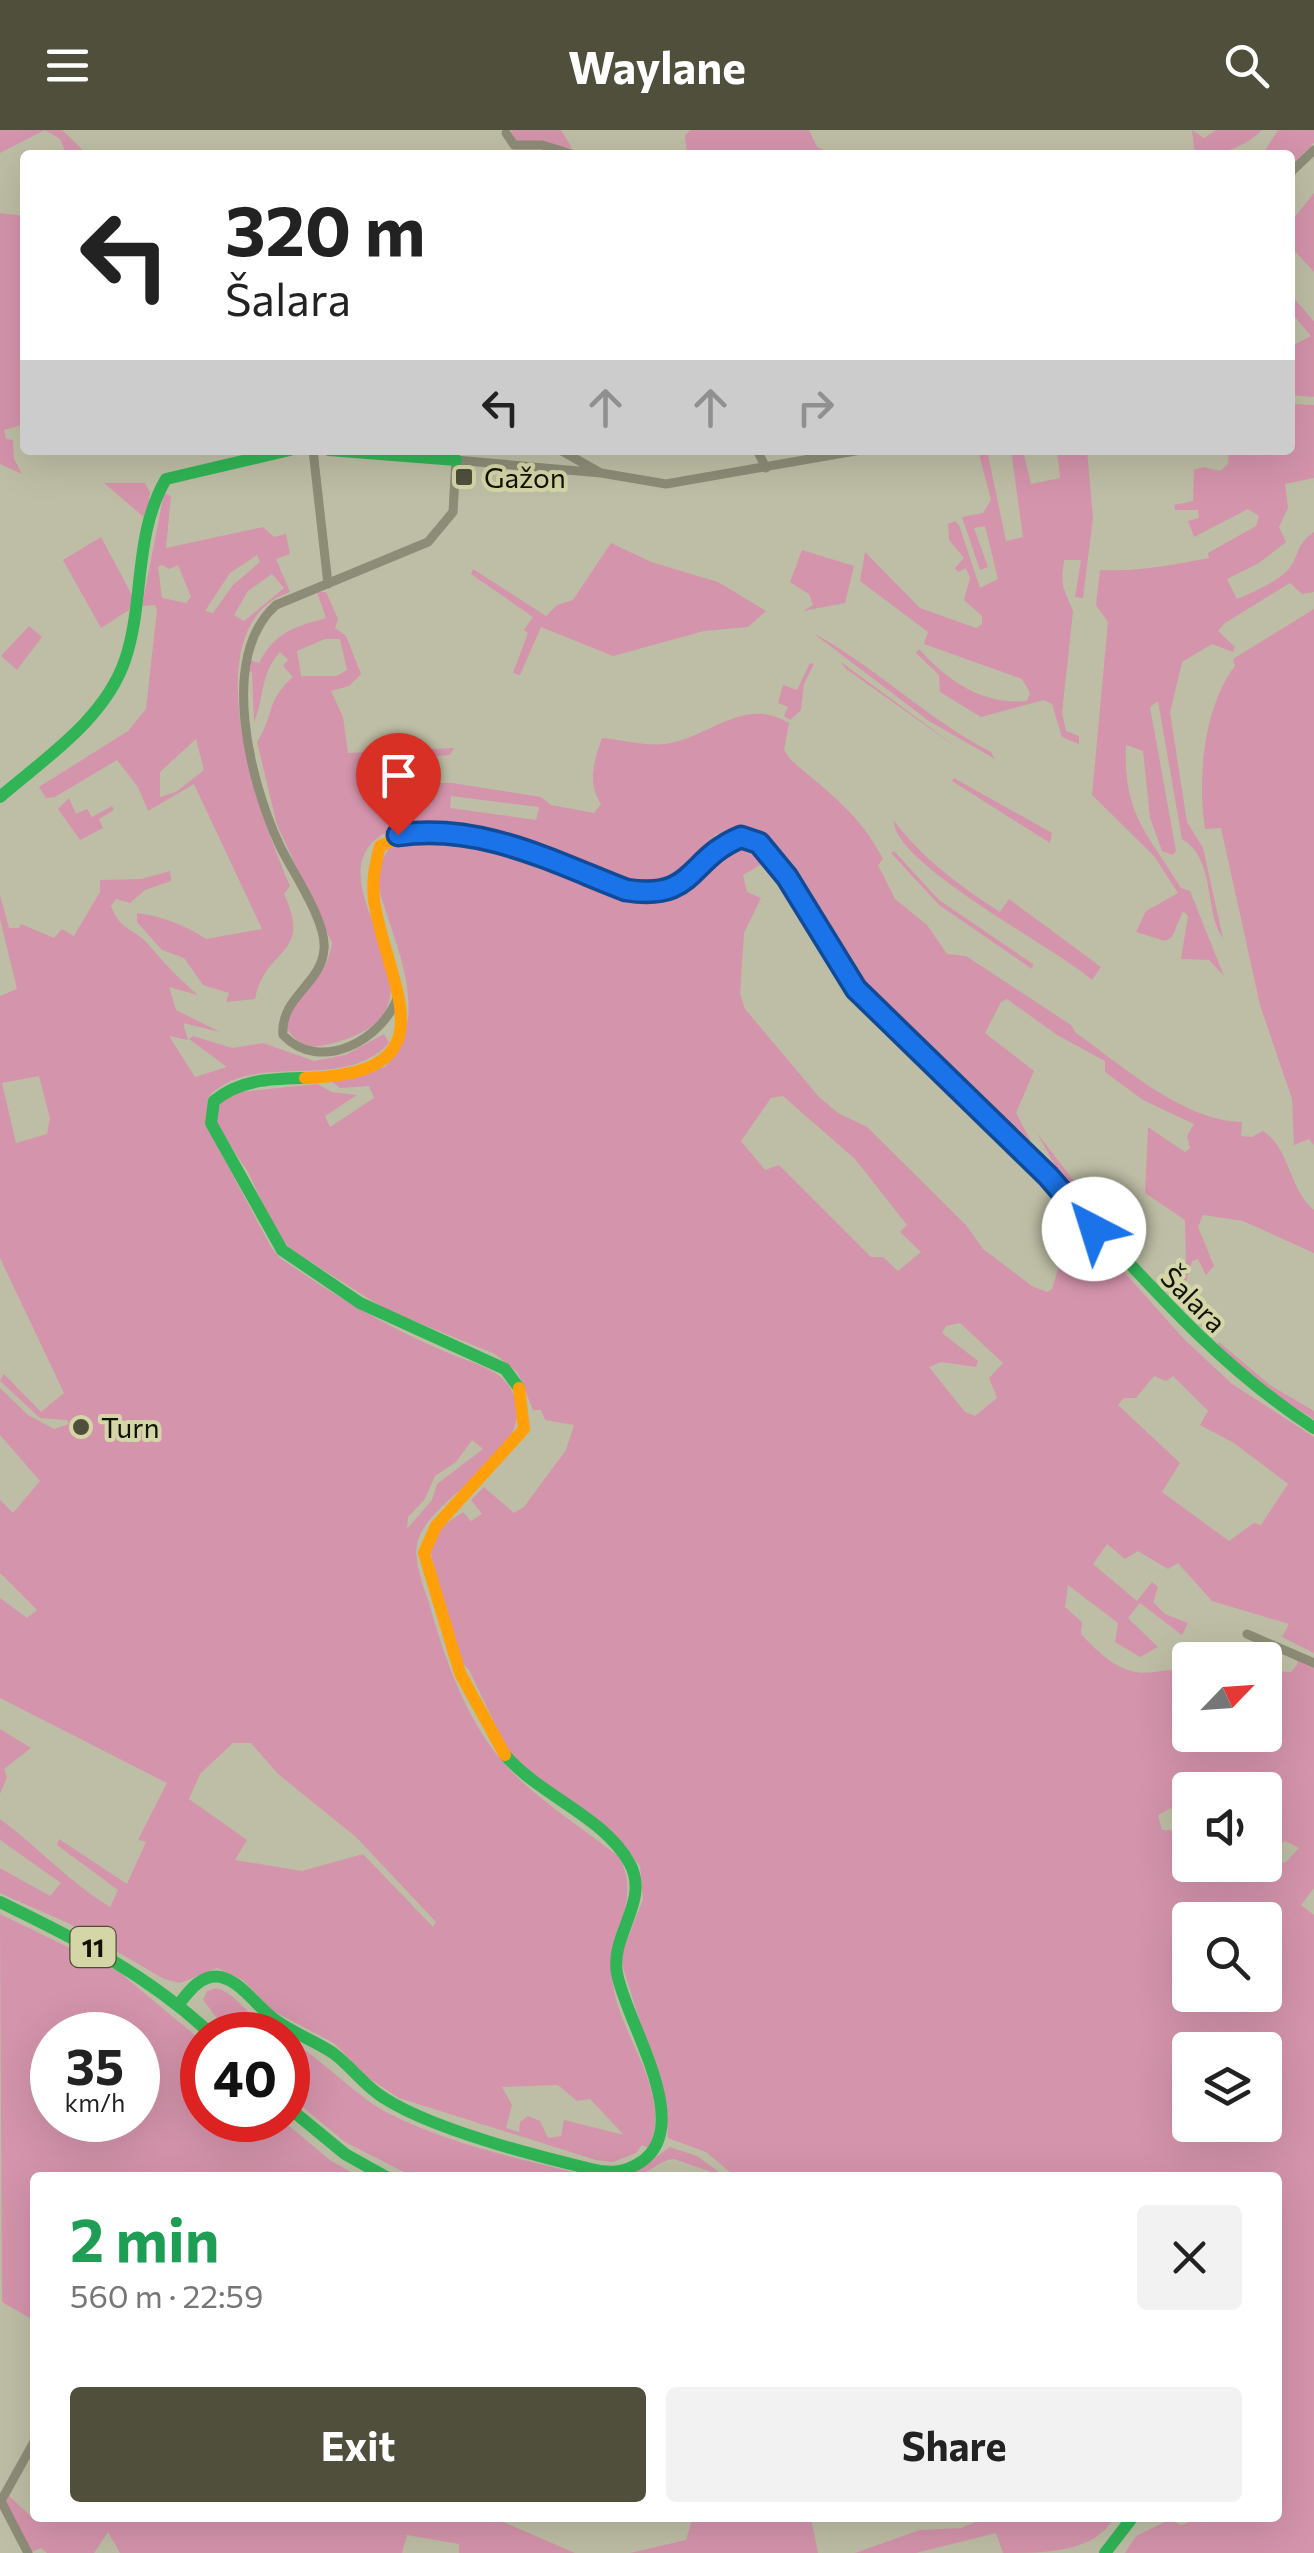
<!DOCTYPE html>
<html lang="en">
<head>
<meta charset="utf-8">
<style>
	body { margin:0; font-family:Commissioner,sans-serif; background:#f2f2f2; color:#222; height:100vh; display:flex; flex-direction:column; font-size:38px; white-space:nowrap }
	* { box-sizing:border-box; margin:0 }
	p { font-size:32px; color:#767676 }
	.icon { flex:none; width:55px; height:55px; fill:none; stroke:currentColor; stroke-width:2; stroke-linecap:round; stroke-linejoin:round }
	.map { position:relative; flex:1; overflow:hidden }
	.sheet { position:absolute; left:30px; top:2042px; width:1252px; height:350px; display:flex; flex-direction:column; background:#fff; border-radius:10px; box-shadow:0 10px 40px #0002 }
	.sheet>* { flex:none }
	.banner { position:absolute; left:20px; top:20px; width:1275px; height:305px; border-radius:10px; box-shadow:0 10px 40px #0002; background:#fff; color:#222; overflow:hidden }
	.needle { width:65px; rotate:65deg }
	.tools { position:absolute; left:1172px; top:1512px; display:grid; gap:20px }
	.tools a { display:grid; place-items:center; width:110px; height:110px; border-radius:10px; background:#fff; box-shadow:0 10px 40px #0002; font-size:50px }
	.speed { position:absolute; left:30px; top:1882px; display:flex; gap:20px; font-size:50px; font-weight:700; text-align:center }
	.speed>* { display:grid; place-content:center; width:130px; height:130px; border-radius:50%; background:#fff; box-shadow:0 10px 40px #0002; line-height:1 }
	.speed small { font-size:25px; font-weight:400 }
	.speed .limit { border:15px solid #d22; background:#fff; color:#111 }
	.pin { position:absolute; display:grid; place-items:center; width:85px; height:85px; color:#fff; margin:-102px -42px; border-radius:50% 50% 50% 0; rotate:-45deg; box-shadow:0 0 10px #0007 }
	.pin .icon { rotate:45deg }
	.me { position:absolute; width:110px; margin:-55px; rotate:320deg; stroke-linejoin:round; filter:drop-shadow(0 0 8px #0008) }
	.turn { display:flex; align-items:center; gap:35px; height:210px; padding:0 40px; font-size:45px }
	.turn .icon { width:130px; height:130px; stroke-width:2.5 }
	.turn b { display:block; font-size:70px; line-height:85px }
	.lanes { display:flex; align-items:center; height:95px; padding:0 40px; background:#0003; justify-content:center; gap:50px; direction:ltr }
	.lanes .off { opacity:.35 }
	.round { display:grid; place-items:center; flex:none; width:105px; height:105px; border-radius:10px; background:#f2f2f2 }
	.head { display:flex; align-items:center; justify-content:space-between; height:170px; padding:0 40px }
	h1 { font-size:60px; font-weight:700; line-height:75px; color:#1e9e55 }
	.action { display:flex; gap:20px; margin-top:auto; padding:20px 40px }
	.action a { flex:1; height:115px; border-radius:10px; background:#4f4f3c; color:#fff; font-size:40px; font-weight:700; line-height:115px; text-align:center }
	.action a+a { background:#f2f2f2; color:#222 }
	header { display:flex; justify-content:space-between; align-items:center; height:130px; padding:0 40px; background:#4f4f3c; color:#fff; font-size:45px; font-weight:700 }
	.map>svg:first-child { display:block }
</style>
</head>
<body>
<header><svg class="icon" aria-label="menu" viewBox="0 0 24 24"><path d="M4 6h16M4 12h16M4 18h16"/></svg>Waylane<svg class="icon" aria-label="search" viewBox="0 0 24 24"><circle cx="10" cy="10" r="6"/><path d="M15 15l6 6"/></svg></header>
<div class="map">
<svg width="1314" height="2423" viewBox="0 0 1314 2423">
	<rect width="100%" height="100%" fill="#bebea6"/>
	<path fill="#d494ab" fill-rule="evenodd" d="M0,0h62l26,25h-21l-7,-16 -15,-9 -45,23z
		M511,0h50l11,18 -57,-5z
		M691,0h118l8,17 18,8h-148l-2,-20z
		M1192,0l12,8 12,-8h46c-18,18 -42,25 -67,25z
		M1278,0h36v13l-24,24v-12h-28z
		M1314,63v79l-24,-26v-23z
		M0,83l25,3v193l-4,10 4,5 -21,6 2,9 7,1 1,19 8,15 -22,-10z
		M1290,164l24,27v76l-24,-2v-48l21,-11 -21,-25z
		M1290,274l24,1v73l-29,6 3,24 -9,19 7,15 -27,21 -32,16 10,20c16,-7 38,-16 50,-28 14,-15 6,-24 27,-39v60l-12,2 -12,-11 -65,40 -7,8 17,16 -2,5 -21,-8 -30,18 -12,51 17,109 16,26 20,90c-19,-26 -7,-79 -41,-99l-24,-138 -8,6 26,144 -3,4 -11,-4 -12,-33 -7,-67 -17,-6c-3,70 21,87 55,143l9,3 34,85 -15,-16 -28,-1 7,-43 -5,-5 -11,26 -7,4 -29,-9 10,-21 32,-18 -24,-37 -62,-61 16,-173 -12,-17 4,-35c37,2 73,-5 109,-12l-1,-5 48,-27 3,-10 -11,-7 -54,28 -6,-16 11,-3 -1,-8h-23l-1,-5 19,-4 1,-31 9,-3 17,4 8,-7 1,-14h61z
		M978,320h9l19,91 17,-4 -12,-87h12l8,34 29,-6 -3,-28h30l6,68 -10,80 -8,-1 6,-37h-17c-4,28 0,28 9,51l-11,102 4,18 13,5v8l-17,-7 -10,-33 -8,-4 -63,17 -41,-25 -1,-17 -23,-22 3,-4c29,32 63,56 108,52l3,-8 -8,-14 -98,-35 4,-12 -68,-51 5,-29 55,56 56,20 6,-4v-8l-18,-16 6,-22 -4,-10 -8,4 -3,-4 9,-10 -15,-18 -1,-16 7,-3 4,4 21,63 18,-9 -13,-53 -11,2 14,39 -8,3 -18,-53 21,-4 8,-13z
		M104,353h41l5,9 -4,27z
		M164,363l7,3 -5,52 97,-21 11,10 12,-3 4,20 -14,5 14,33c-102,34 -28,229 0,294l-6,8c29,63 -18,51 -29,105l-29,3 3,-9 -26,-8 -19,-27 -22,-8 -25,-28v-9c24,3 49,12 69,26l56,-10 -68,-145 -46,27 -10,-24 -21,-27 -62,37 -9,1 -7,-11 89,-56 18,-22 11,-99 -2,-5 -13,1zM257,425l3,7 -27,23 -20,28 -8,-2 25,-38zM162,435l7,4 9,-4 13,32 -5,6 -24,-5 -4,-31zM272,444l12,14 -40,33 -10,-6 14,-24zM196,609l8,31 -28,22 -16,5v-25z
		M101,407l32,60 -4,13 -28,18 -38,-68z
		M611,413l40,19 67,20 48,29 -18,16 -44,4 -91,25 -72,-29 -21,48 -7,-2 15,-40 -4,-3 9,-13 -62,-43 2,-5 73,47 11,-11 16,-5z
		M802,420l52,16 -9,37 -42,8 10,-6 -4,-11 -19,-12z
		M317,462h9l12,27 -3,9 11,8 15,38 -12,12 -18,5 12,26 5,36 106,-5 -4,7 -85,8 -3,21 90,-1 89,14 10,8 43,8 7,-9c-14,-22 -7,-43 1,-66 20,2 43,8 63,6 43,-5 78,-49 124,-21l-5,27 7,10c37,32 69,54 92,99l-5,6 17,34 32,26 20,29 19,2 105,69 5,8c48,34 108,88 166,89l-1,14 11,1 11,-6c27,17 26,59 51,79v43l-71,-32 -40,-6 -5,12 16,39 -8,9 -8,-16 -6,2 -10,33 -4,-4 8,-23 -1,-47 -40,-27 3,-66 37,25 5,-4 -3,-12 7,-12 -51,-24 -38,-28v-11l-48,-26 -50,-36 -6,3 -16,31 49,38 -18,42 15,28h-10c-52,-49 -109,-97 -156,-150 -45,-49 -58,-126 -117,-161l-32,4 -38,44 -27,10c-69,-16 -196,-91 -264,-56 -91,48 95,179 -62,213 -18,4 -28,-2 -38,-16 4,-34 39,-45 45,-86l-55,-118 -20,-83c17,-26 9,-42 36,-65l-10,-11 5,-6 -8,-8c-20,21 -16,48 -26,70l-2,-50 -4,-2 1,-10 10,3c16,-31 35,-36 67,-45zM325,509h15l7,31 -10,6h-36l-4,-25zM451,666l88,11v1l-3,12 -86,-12z
		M1314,479v536l-5,-6 -15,6 -2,-46 -32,-94 -39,-177 -16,1c-8,-50 -1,-123 30,-163l-2,-7z
		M29,496l13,11 -25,33 -16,-14z
		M813,503c63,34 114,86 178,119l4,7 -66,-38z
		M841,532l121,89 -116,-82z
		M810,533l4,1 -10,20 -3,26 -11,10 -6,-4 4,-9 -10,-4 5,-18 14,5z
		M954,648l98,55 -2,10 -98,-62z
		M69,668l7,16 11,-5 5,8 20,-11 2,4 -15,9 4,9 -23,12 -22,-31z
		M894,691c29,38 66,65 106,91l9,-13 92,68 -9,13c-35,-31 -199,-117 -198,-159z
		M457,706l172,60c57,10 63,-18 103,-50h13l13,9 2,10 -17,10 4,17 14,6 -17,35 -4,61 5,15 74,88 19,16 29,14 99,98 17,24 49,37 15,6 5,-3 10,-33 -1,-19 19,-1 4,-9 99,111 49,46 82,53v216l-32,-16 7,-13 -77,-23 -34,-38 -10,6 -30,-18 -13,8 -18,-15 -14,20 44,37 15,-19 6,5 -5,15 12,12 23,9 -6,12 -42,-32 -12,15 30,29 -18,10 -25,-15 3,-19 -50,-38 -3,22 17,15 -1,12c14,15 33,34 54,38 19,4 35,-8 55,2v61h75v-55l9,-9 17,1 6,-7 1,-13 16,8v228l-13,17 13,10v638h-189l11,-17 33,-16 13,5 16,-7h80v-340l-542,-1 -30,-25 -38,-14 -2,-31 -44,-143 1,-15 20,-49 -3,-34 -23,-28 -88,-63 -22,-26 -38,-79 -13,-14 -25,-103c1,-21 15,-30 32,-41l8,9 11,-7 -11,-14 13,-13 30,26 10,-6 42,-57 8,-25 -29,-5 -4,-10h-8l-15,-37 -23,-19 -110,-45 -93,-59 -14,-14 -30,-64 -31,-47v-17l13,-15 87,-9 15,8 25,3 -32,21 5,11 44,-29 -5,-12 -29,2 -9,-7 54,-14c52,-54 4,-130 -10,-193l16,-30zM783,966l72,63 52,66 -7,7 21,20 -23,19 -15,-14h-12l-92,-92 -14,5 -24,-29 30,-43zM960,1193l43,40 -14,15 8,20 -22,18 -10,-4 -36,-45 12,-5 35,5 2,-6 -36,-28 4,-7zM1154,1246l12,5 7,-5 35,35 -8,14 34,18 54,41 -27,41 -7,-2 -25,18 -67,-49 18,-29 -62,-58 6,-7h12zM1190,1660h75v57l7,4 13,-10 14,7 -14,15 -20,-5v7h-75v-34l-28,-1 -4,-15 13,-7 6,16 13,-2zM1190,1790h75v75h-75zM1190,1920h75v75h-75z
		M894,721l45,49 94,64 -1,5 -93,-64 -48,-52z
		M170,741l1,10 -26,9 -15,13 -14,-4 -5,7c10,26 22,21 37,38 15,18 31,35 50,51l-29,-8 7,23 44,22 -37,-9 5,17 -19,-4 26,41 32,-10 -38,-28 4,-3 39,12 31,-5 51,18 31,-6 39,-21 5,9c-47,51 -133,6 -180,53l-4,27 66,124 9,11c58,40 113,73 178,99 21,8 45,14 55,36 26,57 -76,100 -94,144 -8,20 4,47 10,66 17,61 41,129 88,174 30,29 68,53 101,79 25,40 -8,76 -6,120 4,59 62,113 37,172l-7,-3 -6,8 -23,9 -17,-2 -197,-62 -32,-21 -33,-34 -61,-32 -30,-31 -26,-12 -37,15 -16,-4 -94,-55 -70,-31v-25l50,28 11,-13 -61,-43v-21c39,29 68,62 110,88l8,-17 -61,-45 2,-6 68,45 19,-42 -8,-2 29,-57 -167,-85v-100l27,20 10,-8 -37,-37v-73l13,13 27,-32 -40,-46v-47l28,27 26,14 15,-5 -2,-4 -27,-2 -40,-37 4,-7 37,38 23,-19 -64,-135v-262l17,-7 -17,-70v-24l9,33h10l2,-4 33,14 8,-9 12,7 26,-44v-12l41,-1zM39,946l11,42 -3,16 -31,9 -14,-60zM472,1310l11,9 -46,35 -5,16 -25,29 1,-12 17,-18 10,-23 21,-14zM233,1613h18l27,31 78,63 80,85 -3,5 -70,-73 -61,17 -67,-11 12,-20 -58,-41 11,-25zM558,1955l19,16 13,-2 34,36 -60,-15 -3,16 -13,2 -8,-17 -12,-5 -8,6 -1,10 -13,-4 6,-23 -10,-18z
		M1037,1003l47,61 46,41 4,10 -8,9 -56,-61z
		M1219,1212l51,43 44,26v8l-45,-27 -55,-44z
		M0,1599l31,19 -27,21 3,8 -7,17z
		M0,1784l119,58 83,69v79h80l48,40 30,17 -325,1v143l-33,-19zM138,1905v85h-86v-85z
		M216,1858c22,5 35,34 61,47h-47l-27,-35 4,-9z
		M288,1910c37,20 65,55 100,73 62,32 139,48 207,64h-181l-69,-35 -57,-47z
		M670,2017l27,9 29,21 -52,-18c-19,2 -26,18 -47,19z
		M9,2366l24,22h54l11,4v-4h396l81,35h-116v-9l-52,-9 -5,18h-282l-12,-21 -14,21h-47l-6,-5 -12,5 -3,-14 -22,-34z
		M709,2388h102l7,35h-188l56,-13 6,-20 15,2z
		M985,2388h129c-21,35 -68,35 -111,35l-7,-20 -80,20h-61l65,-23 41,-2z"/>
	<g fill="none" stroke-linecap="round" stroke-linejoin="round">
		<path stroke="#8c8c77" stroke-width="9" d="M506,3l8,12h28l33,10
			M1290,43l24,-23
			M313,320l15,134
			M560,320l39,22
			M757,320l9,18
			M398,866c-15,44 -78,78 -115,39 -3,-38 39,-51 41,-86 3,-28 -33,-79 -45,-105 -29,-63 -61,-187 -3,-239l152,-63 25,-30 3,-52 145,13 65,11 195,-34
			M1247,1504l67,29
			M28,2423l-27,-52 34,-61"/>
		<path stroke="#30b455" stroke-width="12" d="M329,320l127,10
			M0,667c45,-39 105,-78 125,-137 20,-59 8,-125 41,-181l124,-29
			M638,761l41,-7 62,-47c63,33 73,104 117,155 52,59 117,107 171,163 93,96 171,199 285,273
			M305,948c-34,1 -64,1 -91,23l-3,22 71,127 78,53 145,66 14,19
			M0,1772c80,39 147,72 212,133
			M179,1874c10,-13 23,-31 42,-27 22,6 35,29 53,42 18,14 40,21 59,34 18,13 31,33 51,45 50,32 148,57 207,71 19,5 33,4 50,-7 55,-37 -16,-141 -24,-189 -7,-38 33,-72 13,-109 -26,-48 -90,-68 -125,-109
			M288,1977l57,47 43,24
			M1105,2423l27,-35"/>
		<path stroke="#ff9f0a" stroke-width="12" d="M305,948c151,-4 82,-92 69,-178 -2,-20 1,-35 6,-54l29,-12h63l166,57
			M505,1625l-45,-82 -36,-120 12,-27 88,-97 -5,-41"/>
	</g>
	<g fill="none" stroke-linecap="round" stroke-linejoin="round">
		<defs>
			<path id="route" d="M398,705c82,-12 153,26 228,55 70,11 61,-31 115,-53l18,6 28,34 69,112 192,187 46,53"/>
		</defs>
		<use href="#route" stroke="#114b97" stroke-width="25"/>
		<use href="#route" stroke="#1a73e8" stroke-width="18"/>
	</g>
	<g fill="#4f4f3c" stroke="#d5d6a7" stroke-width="4">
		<rect x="454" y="337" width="20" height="20" rx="5"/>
		<circle cx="81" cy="1297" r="10"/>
	</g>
	<g text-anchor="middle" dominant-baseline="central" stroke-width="8" stroke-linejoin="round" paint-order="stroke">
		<rect fill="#d5d6a7" stroke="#4d4e34" stroke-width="2.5" x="70.5" y="1797" width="45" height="40" rx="8"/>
		<g font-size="25" font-weight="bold" fill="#131303">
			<text x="93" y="1817">11</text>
		</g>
		<g font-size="28" fill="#131303" stroke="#d5d6a7" text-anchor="start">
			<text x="484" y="347">Gažon</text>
			<text x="101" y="1297">Turn</text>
		</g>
		<g font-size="28" fill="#131303" stroke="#d5d6a7">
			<text transform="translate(1194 1169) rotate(45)">Šalara</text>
		</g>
	</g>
</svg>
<div class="tools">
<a><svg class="needle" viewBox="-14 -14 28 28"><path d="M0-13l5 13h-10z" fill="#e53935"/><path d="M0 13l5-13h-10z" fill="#767676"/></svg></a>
<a><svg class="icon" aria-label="sound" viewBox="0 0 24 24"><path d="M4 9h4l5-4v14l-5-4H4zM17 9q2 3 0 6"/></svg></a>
<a><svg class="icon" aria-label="search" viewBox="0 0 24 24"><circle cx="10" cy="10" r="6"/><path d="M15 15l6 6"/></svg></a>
<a><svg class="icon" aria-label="layers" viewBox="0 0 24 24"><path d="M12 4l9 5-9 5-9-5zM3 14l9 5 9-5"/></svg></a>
</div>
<div class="speed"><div>35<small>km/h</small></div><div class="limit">40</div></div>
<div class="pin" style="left:398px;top:705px;background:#d93025"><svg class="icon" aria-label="arrive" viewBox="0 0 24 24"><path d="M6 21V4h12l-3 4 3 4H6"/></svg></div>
<svg class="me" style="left:1094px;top:1099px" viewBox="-20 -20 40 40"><circle r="19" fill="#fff"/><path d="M0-13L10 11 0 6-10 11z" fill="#1a73e8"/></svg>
<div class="banner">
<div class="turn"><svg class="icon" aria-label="left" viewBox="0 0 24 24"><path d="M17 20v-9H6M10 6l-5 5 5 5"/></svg><div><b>320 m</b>Šalara</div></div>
<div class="lanes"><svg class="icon" aria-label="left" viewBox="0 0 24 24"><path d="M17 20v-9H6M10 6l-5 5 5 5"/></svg><svg class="icon off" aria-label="ahead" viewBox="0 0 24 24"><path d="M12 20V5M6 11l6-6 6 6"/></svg><svg class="icon off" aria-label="ahead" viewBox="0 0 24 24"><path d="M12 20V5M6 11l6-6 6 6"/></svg><svg class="icon off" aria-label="right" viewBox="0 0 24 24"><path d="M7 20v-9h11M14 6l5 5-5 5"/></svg></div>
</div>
<section class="sheet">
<div class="head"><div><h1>2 min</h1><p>560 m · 22:59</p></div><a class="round"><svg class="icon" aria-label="close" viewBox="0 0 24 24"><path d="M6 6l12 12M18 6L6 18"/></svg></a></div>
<div class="action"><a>Exit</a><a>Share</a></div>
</section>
</div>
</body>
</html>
